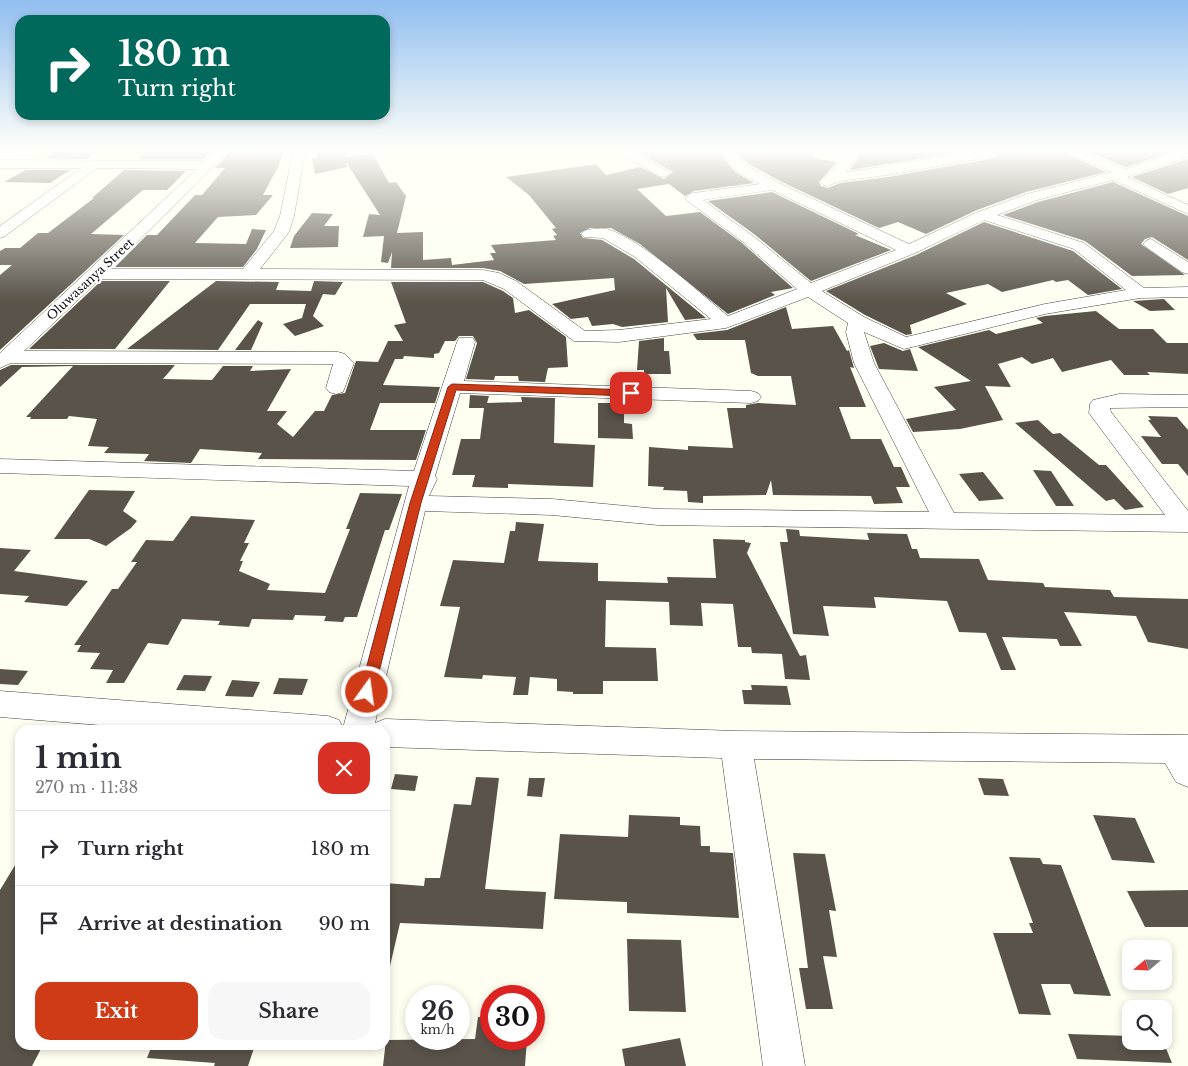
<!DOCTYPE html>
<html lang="en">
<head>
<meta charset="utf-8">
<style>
	body { margin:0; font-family:"Libre Baskerville",serif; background:#f7f7f7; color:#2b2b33; height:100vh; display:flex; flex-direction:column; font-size:19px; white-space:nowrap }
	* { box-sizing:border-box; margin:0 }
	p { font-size:16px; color:#7c7c81 }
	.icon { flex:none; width:28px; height:28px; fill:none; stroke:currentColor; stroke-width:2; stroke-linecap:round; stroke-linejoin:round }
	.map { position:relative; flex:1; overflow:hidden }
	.panel { position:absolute; left:15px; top:725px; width:375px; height:325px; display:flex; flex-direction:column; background:#fff; border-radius:15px; box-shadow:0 2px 8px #0003 }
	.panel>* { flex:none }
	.banner { position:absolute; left:15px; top:15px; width:375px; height:105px; border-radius:15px; box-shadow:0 2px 8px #0003; background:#00695c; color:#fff; overflow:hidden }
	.needle { width:32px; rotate:251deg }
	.controls { position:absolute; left:1122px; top:940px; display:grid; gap:10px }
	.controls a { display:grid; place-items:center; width:50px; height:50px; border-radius:10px; background:#fff; box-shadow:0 2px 8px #0003; font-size:25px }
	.speed { position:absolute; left:405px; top:985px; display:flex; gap:10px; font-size:25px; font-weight:700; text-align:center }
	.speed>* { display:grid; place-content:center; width:65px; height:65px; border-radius:50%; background:#fff; box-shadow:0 2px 8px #0003; line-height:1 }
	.speed small { font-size:12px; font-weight:400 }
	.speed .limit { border:8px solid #d22; background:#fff; color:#111 }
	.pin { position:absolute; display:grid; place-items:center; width:42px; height:42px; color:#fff; margin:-21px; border-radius:10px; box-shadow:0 2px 8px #0006 }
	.me { position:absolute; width:55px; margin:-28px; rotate:14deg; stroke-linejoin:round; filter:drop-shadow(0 0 4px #0008) }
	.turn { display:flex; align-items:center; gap:18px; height:105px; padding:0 20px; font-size:22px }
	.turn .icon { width:65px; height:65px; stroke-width:2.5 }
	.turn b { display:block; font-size:35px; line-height:42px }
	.round { display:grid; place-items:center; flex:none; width:52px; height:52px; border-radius:15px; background:#f7f7f7 }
	.head { display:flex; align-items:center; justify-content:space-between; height:85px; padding:0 20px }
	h1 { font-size:30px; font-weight:700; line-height:38px }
	.action { display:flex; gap:10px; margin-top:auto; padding:10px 20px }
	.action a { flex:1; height:58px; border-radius:15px; background:#cf3b16; color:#fff; font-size:20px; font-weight:700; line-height:58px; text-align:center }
	.action a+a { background:#f7f7f7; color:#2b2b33 }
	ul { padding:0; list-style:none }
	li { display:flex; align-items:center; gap:15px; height:75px; padding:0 20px; border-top:1px solid #e1e1e2 }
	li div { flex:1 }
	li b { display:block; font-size:19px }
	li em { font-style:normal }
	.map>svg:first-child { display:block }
</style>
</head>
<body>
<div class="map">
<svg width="1188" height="1066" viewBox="0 0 1188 1066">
	<rect width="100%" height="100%" fill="#fefff1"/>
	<path fill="#59534a" d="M55,152h41l-9,7 -42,-1z
		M145,152h66l-7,7h-66z
		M230,152h53l-4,13 -16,30h10l-17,20 -38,2 -23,26 51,1 6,-15 14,1 -9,19 -14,18h-128l32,-32h10l38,-40h7l23,-27h-10z
		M316,152h29v5l28,-3 16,29 7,-1 10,14 -9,37 26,-1v28l28,-2 1,7 42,-5 -4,-7h6l-5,-8 65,-5 -3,-4 4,-1 -5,-6 4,-1 -27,-33 -23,-18 90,-13 10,11 34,-8 24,12 9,-7 -35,-20h80l17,20 19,11 -60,8 -9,5 -16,-12 -32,5 29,27 34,-4 42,31 51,45 -22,4 4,3 -47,19 -88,-70 -29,-16h-21l-10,5 3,5 19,2 32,19 72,59 -21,2 -19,-32 2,34 -46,5 -9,-3 -21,2 -4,-9 -17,2 -19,-15 63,-14 -1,-12 -90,6 -24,-13 -17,-3h-92l1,-16 -4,11 -7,-1 3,-26 -21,1 6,-23 11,1 -34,-53 1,5 -32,7 -3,-16h5z
		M736,152h80l-5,5 26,5 -18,20 2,4 7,2 12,-5 48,-6 106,-19 8,-6h60l44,20 -80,20 -49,18 -51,24 -28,-12 -19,6 -99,-47 -33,-18z
		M863,152h98l-111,18z
		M1089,152h79l2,1 -44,14z
		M1188,159v29l-20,6 -36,-17z
		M26,170h44l-20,13 -46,-1z
		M124,170l62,1 -19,19h-24l-52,44 33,1 -124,115v-75l12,-10h-12v-14l5,-3h15l18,-15h10l46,-35h-2z
		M1113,182l75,34v44l-36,-23 -7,2 -4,5 44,31 -53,1 -47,-35 -82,-26 35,-13z
		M772,192l87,42 -4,1 36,15 -80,31 -57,-47 -46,-33z
		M312,213l21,1 -9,12h15l-1,21 -48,1 4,-12z
		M984,222l89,29 49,38 -34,6 -20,-15 -12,2 -3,-2 -51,12 -14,-8 -42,9 21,11 -57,21 2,9 -6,1 -41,-20 -39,-24 90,-36z
		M101,281h69l-55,68h-86z
		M216,281l63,1 -3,8 35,1 3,-10 29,1 -8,13 -12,-1 -10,22 11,10 -17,6 -12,4 -12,-12 19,-6 4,-14h-56l-32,46 -91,-1z
		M391,282h92l20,9 10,7 2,15 14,-3 37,27 2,30 -20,1 -3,14 -26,-1 -1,-5h-23l-1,4 -28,-1 11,-36 -4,-7h-14l-4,5h-10l-6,12 -5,1v4l-30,-2 -1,3h-8l-12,26 57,2 -5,16h-55l-10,27h56l-10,30 -158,-1 4,-6 -62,-4 -9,14 -47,-2 5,-7 -45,-1 5,-6 -21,-1 9,-27 -28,-3 -2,3h-37l1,-2h-5l47,-51 -51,1 -22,20v-17l11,-5h164l-12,14 49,1 11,-14h30l-3,5 41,-2 -24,42h20l-10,13 16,13 22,-26h9l8,-16 13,-2 11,-32 22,1 10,-21h15l-9,-16 12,-2z
		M1164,299l11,11 -25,1 -17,-10z
		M786,307l6,22 41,-3 14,25 2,-1 5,18 -4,-1 16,40h-27l12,32h30l13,28h7l9,20h-14l7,16 -29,1 -3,-8 -98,-1 -2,-15 -5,15 -63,1v7l-15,-1 -1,-11 -24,-1 1,-3 -16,-1 1,-39 39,3v-4l45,2 -6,-40h19v-3l12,-2 38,2 -5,-29h-33l-7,-3 -6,-33h-48l-4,-6 34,-4z
		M1096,311l23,18h34l14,14h21v31l-41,-2 3,3h-26l-13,-15 -49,12 -9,-14 -21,6 -10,-7 -24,7 13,23 -26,-1 18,34 -43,9 -47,3 -7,-13 50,-9 -22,-23 37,-6 -53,-34 71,-17 7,4 47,-11 -7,-5 9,-2z
		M258,320l5,3 -12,27h-16z
		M664,338v13h5l2,23h-27v-4h-7l2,-29z
		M884,343l19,8 7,-2 8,22 -39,-2 -9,-23z
		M470,395l19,1 -2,7 35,-1 -1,-5 34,1 -1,45 41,2 -2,42 -85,-3v4l-36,-1 3,-12h-23l9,-36h19l4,-31h-15z
		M598,403h26v20l8,1 1,15 -35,-1z
		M1148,416l29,1 11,13v46l-10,-12h-16l-21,-28 20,1 -13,-17h3z
		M1038,420l15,14 7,-1 39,32h7l38,42 -19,3 -11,-11 -8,2 -91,-78z
		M1033,470l18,1 23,35h-18z
		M983,472l21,27 -25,2 -20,-27z
		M89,490l46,1 -12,20 14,10 -6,7 -25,18 -17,-7h-35z
		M360,493l42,1 -13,36h-4l-28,87h-12l-2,5 -19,-1 2,-5 -31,-1 -2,5 -41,-1 -3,8 -31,-2 2,-4 -38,-2 -14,26 -20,-2 -24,40h-18l7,-13 -23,-1 10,-16 -23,-1 4,-7h-7l38,-56h6l19,-27h-6l15,-22 27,1 18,-25 64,4 -11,23h5l-9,18h3l-4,10 31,13 -3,6 58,3 25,-64h-4z
		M516,522l28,2 -6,37 60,2v18l70,2 -1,-6 49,1 -3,-39 32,1v2l6,1 -4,10 53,103 6,-1 4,25 -25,-1 -3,-25 -30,-1 -1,-6h-13l-5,-43 -32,-1 2,23 -33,-1 -1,-23 -63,-2 -1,47 51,1 2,33h-55v13h-30v-2l-16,-1v-12l-27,-2 -2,18h-15l3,-18 -33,-2 -1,4 -38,-2 16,-70 -20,-1 13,-46 51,3 6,-32h5z
		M786,529l13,1 1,6 69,4 -2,-7 40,1 5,15h5l3,9 59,1 9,21 55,3 2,4 65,3 4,7 74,2v50l-40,-7 -12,-26 -72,-4 18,34h-22l-3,-7 -55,-2 14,33h-15l-15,-37 -27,-1 -12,-31 -73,-4 2,11 -53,-2 6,30 -36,-2 -13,-92h8z
		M0,548l31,2 -17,21 74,10 -21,25 -43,-4 5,-6 -29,-2z
		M0,669l28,2 -10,14 -18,-1z
		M184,675l28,1 -7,15 -29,-1z
		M279,678l29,1 -6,16 -29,-1z
		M232,680l28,2 -7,15 -28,-1z
		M751,685l36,1 4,19 -47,-1 -2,-14h10z
		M395,774l23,2 -3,15 -24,-2z
		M476,777l23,1 -14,111 61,3 -3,37 -143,-6 -10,43 -5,-1v-82l39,3 1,-8h15l14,-74 17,1z
		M529,778h16l-3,19 -15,-1z
		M978,778l25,1 6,17 -25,-1z
		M629,815l51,2v8l20,1 1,20h9v6l23,1 6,65 -112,-5v-11l-73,-3 6,-65 68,3z
		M1093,815l42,3 20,45 -43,-3z
		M793,853l32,1 11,57 -7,-1 8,47 -14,-1 10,53h-27l-7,-41h9z
		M20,857v188h23l-11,21h-32v-176z
		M1009,857l31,1 3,6 18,1 50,131 -37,-2 -4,-10h-29l10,31 -32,-1 -26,-81h40l-4,-10h4z
		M1188,890v37h-43l-18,-36z
		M627,939l54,1 5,72 -57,-1z
		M478,1017l13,1v21h36l-2,27h-142l3,-26 89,-1z
		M1068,1034l63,2v5h32l9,22 -95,-4z
		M680,1038l6,28h-61l-3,-17z
		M152,1045h103l-7,21h-34l1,-3 -68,-5z"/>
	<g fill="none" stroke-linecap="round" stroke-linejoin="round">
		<defs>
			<path id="minor" d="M214,152h14l-118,117h133l31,-38 6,-15 13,-64h12l-11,64 -5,16 -29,37 223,1 16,3 17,8 69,50 34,-1 92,-11 -76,-62 -32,-19 -19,-1 -3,-3 3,-3c7,-2 19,-4 26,-1 36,13 87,61 118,86l69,-27 -54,-47 -58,-43 4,-5 5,-1 66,-9 -24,-13 -16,-19h13l13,13 33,18 130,61 69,-32 49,-18 85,-22 -48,-20h19l43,17 52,-17h10v5l-61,20 61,28v9l-75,-34 -76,20 -40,15 87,28 60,45 44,-1v10l-48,1 -95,16 -141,35 -40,-17 10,31 80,150 211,2 -76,-102 1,-9 3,-4 26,-6 69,1v12l-78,1 1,4 77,99v21l-530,-7 -106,-10 -127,-4 -50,212 10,-4 351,12 452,4v52l-12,-5 -11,-19 -411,-4 51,307h-42l-41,-308 -337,-11v-17h-223l-162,-13v-26l328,25 11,4 4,8 66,-242 -409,-13v-14l414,12 43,-129 2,-4h14l2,4 -11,39 287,10 7,2 3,4 -3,4 -7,2 -291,-10 -25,83 2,3 -8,17 123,3 106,10 271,3 -75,-149 -8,-31 2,-9 -40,-26 -82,31 -107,14 -45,-1 -70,-52 -21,-9 -383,-1 -76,72 314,1 7,2 9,9 -11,29 -7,2 -7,-2 -3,-4 7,-24 -322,-1 -11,5v-15l197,-184 -100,-1 -92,68 -5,2v-12l81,-58h-81v-8l205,1zM772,190l124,60 -85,33 -58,-47 -50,-36zM984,220l90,29 52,41 -81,14 -139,33 -42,-20 -42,-26 93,-38z
				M618,152h15l38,21 -7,4 -5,-1z
				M848,152h13l-15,20c51,-6 102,-20 154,-20l-6,4 -106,19 -49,6 -11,5 -5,-1 -2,-3c8,-10 19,-19 27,-30z
				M1151,239l37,23v12l-6,-2 -36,-25 -3,-3 3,-3z"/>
		</defs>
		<use href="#minor" stroke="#424242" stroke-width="1"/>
		<use href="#minor" fill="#fff" fill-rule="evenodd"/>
	</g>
	<linearGradient id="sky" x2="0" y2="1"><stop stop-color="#91bef0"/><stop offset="0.5" stop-color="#fffff9"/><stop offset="1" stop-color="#fffff9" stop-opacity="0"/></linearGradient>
	<rect width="1188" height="302" fill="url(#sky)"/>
	<path fill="#cf3b16" stroke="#87260e" d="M452,384l179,6 5,3 -5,3 -175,-6 -35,113 -47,189 -2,4h-10l-2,-4 50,-189 38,-116z"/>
	<g text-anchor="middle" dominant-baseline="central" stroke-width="5" stroke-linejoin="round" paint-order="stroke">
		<g font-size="12" fill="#0f0f0f" stroke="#fff">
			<text transform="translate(90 279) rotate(-43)">Oluwasanya Street</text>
		</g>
	</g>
</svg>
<div class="controls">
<a><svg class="needle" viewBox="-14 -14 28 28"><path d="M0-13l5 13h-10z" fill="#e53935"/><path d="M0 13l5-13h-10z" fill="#7c7c81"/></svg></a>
<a><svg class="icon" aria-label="search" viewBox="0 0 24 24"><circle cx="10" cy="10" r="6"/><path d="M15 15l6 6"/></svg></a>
</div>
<div class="speed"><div>26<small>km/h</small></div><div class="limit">30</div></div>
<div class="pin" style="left:631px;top:393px;background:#d93025"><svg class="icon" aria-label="arrive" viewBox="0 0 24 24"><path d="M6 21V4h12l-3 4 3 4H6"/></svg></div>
<svg class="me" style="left:367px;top:692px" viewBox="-20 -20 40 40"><circle r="17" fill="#cf3b16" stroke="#fff" stroke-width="3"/><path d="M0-11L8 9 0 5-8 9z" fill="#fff"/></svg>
<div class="banner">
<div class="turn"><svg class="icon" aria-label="right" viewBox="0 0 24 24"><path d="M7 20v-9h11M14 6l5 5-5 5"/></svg><div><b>180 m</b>Turn right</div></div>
</div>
<section class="panel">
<div class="head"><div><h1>1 min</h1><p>270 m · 11:38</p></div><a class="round" style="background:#d93025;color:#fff"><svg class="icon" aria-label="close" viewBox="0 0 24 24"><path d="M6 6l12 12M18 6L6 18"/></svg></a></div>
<ul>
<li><svg class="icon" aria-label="right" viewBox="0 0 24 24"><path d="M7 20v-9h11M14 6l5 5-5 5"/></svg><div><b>Turn right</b></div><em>180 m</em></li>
<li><svg class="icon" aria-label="arrive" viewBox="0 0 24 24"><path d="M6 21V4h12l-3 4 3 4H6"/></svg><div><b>Arrive at destination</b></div><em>90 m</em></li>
</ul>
<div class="action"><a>Exit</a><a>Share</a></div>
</section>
</div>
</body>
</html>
